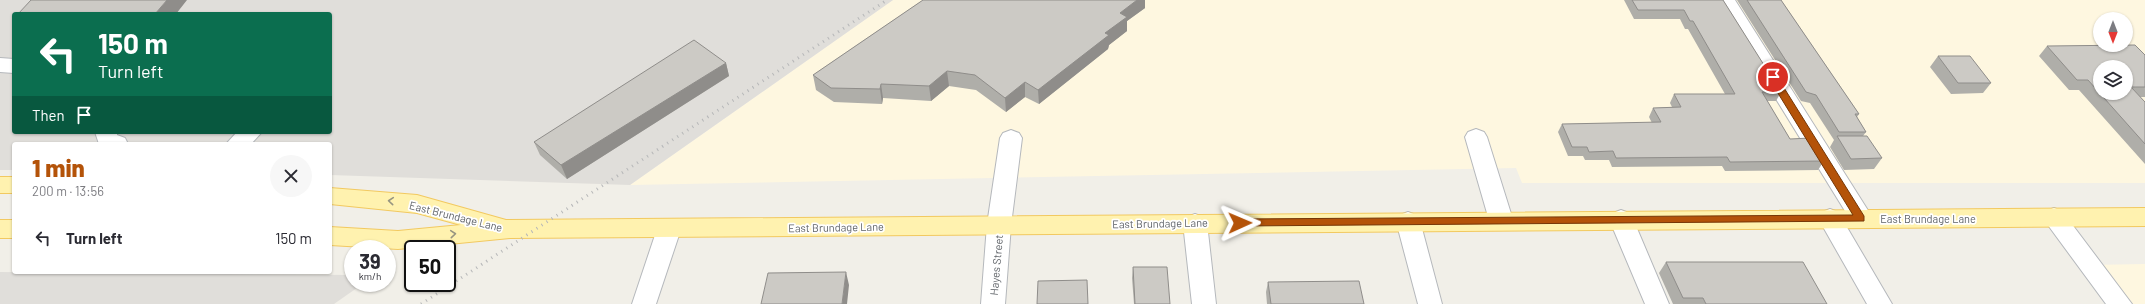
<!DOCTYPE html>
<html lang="en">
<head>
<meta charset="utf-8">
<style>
	body { margin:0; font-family:Barlow,sans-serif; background:#f7f7f7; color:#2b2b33; height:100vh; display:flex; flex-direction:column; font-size:15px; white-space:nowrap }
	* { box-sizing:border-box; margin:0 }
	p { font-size:13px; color:#7c7c81 }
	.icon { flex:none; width:22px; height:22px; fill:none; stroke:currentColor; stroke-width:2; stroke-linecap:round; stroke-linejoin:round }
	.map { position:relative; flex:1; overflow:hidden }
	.sheet { position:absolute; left:12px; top:142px; width:320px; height:132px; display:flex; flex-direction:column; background:#fff; border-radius:4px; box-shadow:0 1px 3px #0004 }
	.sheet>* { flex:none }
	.top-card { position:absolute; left:12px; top:12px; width:320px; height:122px; border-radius:4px; box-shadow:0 1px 3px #0004; background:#0b6e4f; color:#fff; overflow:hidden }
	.needle { width:26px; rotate:180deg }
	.buttons { position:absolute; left:2093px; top:12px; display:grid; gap:8px }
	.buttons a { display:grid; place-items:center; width:40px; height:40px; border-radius:50%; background:#fff; box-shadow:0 1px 3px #0004; font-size:20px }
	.speed { position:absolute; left:344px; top:240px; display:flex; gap:8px; font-size:20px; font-weight:700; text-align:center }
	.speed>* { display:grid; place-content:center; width:52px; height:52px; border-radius:50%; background:#fff; box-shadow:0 1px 3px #0004; line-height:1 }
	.speed small { font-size:10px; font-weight:400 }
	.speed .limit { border:2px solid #111; border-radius:6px; background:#fff; color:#111 }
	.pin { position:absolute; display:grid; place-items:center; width:34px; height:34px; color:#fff; margin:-17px; border:2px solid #fff; border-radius:50%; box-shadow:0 1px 4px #0007 }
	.me { position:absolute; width:44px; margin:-22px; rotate:89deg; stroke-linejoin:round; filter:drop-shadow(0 0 3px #0008) }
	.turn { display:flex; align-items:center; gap:14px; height:84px; padding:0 20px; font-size:18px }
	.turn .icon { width:52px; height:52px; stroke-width:2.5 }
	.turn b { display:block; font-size:28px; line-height:34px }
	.then { display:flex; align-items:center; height:38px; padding:0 20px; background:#0003; gap:8px; font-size:15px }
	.round { display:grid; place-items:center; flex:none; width:42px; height:42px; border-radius:21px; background:#f7f7f7 }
	.head { display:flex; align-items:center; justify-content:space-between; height:68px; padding:0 20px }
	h1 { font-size:24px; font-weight:800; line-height:30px; color:#b45309 }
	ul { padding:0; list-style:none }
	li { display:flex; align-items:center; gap:12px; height:56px; padding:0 20px }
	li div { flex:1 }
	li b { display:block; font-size:15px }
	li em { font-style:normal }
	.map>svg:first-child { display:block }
</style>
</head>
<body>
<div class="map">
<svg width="2145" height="304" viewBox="0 0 2145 304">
	<rect width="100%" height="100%" fill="#f1efe8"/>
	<path fill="#fef7e0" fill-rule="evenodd" d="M893,0h1252v183h-623l-6,-15 -886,17zM2100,19h26v26h-26zM2100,67h26v26h-26z
		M2145,264v40h-25l-30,-39z"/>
	<path fill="#e0deda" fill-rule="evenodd" d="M0,0h893l-263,185 -300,-10v-31h-316v26h-14zM14,14h316v118h-316z
		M0,272l353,3v8h11l-30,21h-334z"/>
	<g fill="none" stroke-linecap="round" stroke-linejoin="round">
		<defs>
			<path id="minor" d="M1715,0h20l134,212 4,6 -4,6 -8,3 -8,-3z
				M0,58l14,1v14l-14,-1z
				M1476,129l8,3 3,5 26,83 -4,6 -8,3 -8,-3 -4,-6 -24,-83 3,-5z
				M1011,130l8,3 3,5 -11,87 -6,79h-24l6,-79 13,-87 3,-5z
				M95,132h22v3l8,3 3,6h-29z
				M237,132h25l-11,12h-25z
				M2054,208l8,3 70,93h-26l-64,-87 4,-6z
				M1830,209l8,3 54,92h-25l-49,-86 4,-6z
				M1621,210l8,3 4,6 36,85h-24l-36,-85 4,-6z
				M1408,212l8,3 4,6 22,83h-24l-22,-83 4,-6z
				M1195,214l8,3 4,6 9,81h-24l-9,-81 4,-6z
				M669,220l8,3 4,6 -25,75h-24l25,-75 4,-6z"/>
			<path id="major" d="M0,177h14v16h-14z
				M330,188l87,7 89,25 1639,-12v18l-1635,12 -112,11 -68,-4v-18l68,4 63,-6 -44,-12 -87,-9z
				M0,220h14v18h-14z"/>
		</defs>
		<use href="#minor" stroke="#b5b8bc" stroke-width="2"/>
		<use href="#major" stroke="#f2c960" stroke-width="2"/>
		<use href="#minor" fill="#fff" fill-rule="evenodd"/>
		<use href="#major" fill="#fff2af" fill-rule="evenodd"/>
		<path stroke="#b6b7b8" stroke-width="3" stroke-dasharray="1 5" stroke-linecap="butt" d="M421,304l466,-304"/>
	</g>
	<path fill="#afaea9" d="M923,0h222v8l-18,13v10l-18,14 -1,4 -69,55 -14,-7 -19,15 -30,-22 -27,-4 -18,15 -48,-3 -1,6 -48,-2 -18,-12 -3,-15z
		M1624,0h99l58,92 -5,9h-9l23,38 34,22 -6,9 -93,1 -3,-5 -110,1 -3,-7h-24l-2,-4h-15l-10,-24 4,-8 90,-1 -3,-6 4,-9 19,-1 -2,-4 4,-9h51l-37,-65h-3l-5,-10h-46z
		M1737,0h44l78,114 -2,3 9,15 -3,4 19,22 -8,11 -30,1 -14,-23 4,-7 -24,-37 -9,-2z
		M2047,46l98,9v42h-5l5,5v62l-66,-74h-10l-30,-34z
		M1938,56l53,27 -8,10 -32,1 -21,-27z
		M726,63l3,13 -162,103 -27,-24 -6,-13z
		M1666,262l161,42h-154l-14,-31z
		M1133,267l37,37h-36l-2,-26z
		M1268,282l96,22h-97l-1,-12z"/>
	<path fill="#8f8d8a" d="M167,0h20l-11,14h-21z
		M1137,0h8v8l-18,13v10l-18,14 -1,4 -69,55 -1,-14 67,-57 15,-20z
		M726,63l3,13 -162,103 -6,-14z
		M947,71l2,15 -18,15 -2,-15z
		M1025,82v15l-19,15 -1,-14z
		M881,84l2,14 -1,6 -2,-15z
		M846,272l3,13 -2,19h-5z"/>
	<path fill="#cccac5" stroke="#8f8d8a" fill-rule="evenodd" d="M31,0h136l-12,14h-137z
		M923,0h214l-17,13 7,4 -22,16 4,2 -71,55 -13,-8 -20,16 -30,-23 -28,-4 -18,15 -48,-2 -1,5 -49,-1 -18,-13z
		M1632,0h91l58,92h-19l28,47 20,-1 14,23 -94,1 -3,-5 -111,1 -3,-7 -24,1 -2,-5h-15l-10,-23 99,-2 -8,-14 28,-1 -7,-13h61l-42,-73h-3l-6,-11h-46z
		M1747,0h34l78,114h-4l11,18h-27l-23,-37 -10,-3z
		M694,40l32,23 -165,102 -27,-23z
		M2135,45l10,10v32h-14l14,15v42l-57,-64h-11l-30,-34zM2100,67h26v26h-26z
		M1938,56h32l21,27h-33z
		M1837,136h30l15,22 -31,1z
		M1666,262h137l24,42h-121l-3,-6h-20z
		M1133,267h34l3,37h-35z
		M846,272l-4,32h-81l7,-31z
		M1087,280l1,24h-51l1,-23z
		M1359,281l5,23h-93l-3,-22z"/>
	<defs><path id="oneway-chevron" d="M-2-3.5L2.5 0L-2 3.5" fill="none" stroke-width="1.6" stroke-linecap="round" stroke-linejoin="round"/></defs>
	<g stroke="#979581">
		<use href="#oneway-chevron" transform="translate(391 201) rotate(-175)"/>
		<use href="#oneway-chevron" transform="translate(453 234) rotate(-5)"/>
	</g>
	<path fill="#b45309" stroke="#753606" d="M1773,74l3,1 88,141v5l-624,5 -5,-3 5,-4 613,-4 -85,-138z"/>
	<g text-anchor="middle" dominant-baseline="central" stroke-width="3.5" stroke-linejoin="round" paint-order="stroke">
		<g font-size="11" fill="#5f6368" stroke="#fff">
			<text transform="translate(456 216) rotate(14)">East Brundage Lane</text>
			<text x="1928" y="218">East Brundage Lane</text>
			<text transform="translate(1160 223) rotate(-1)">East Brundage Lane</text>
			<text transform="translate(836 227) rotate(-1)">East Brundage Lane</text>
			<text transform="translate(996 265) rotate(-85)">Hayes Street</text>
		</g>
	</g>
</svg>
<div class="buttons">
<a><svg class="needle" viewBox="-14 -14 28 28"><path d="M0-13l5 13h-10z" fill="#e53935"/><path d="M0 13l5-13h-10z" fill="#7c7c81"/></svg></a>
<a><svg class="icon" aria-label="layers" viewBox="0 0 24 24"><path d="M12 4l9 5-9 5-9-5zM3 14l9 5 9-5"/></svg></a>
</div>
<div class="speed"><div>39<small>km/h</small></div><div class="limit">50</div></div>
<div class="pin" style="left:1773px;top:77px;background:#d93025"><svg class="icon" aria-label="arrive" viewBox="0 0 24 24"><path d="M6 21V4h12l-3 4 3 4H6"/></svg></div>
<svg class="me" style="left:1240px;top:223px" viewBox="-20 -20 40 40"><path d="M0-17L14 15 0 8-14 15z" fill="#b45309" stroke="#fff" stroke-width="4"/></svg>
<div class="top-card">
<div class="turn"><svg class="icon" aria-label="left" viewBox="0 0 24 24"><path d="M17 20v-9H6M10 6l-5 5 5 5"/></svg><div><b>150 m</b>Turn left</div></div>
<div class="then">Then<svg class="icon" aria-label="arrive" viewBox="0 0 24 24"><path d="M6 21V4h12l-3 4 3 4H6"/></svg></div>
</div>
<section class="sheet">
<div class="head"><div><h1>1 min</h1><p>200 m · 13:56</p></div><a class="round"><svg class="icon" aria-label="close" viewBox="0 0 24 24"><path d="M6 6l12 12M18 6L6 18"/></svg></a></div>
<ul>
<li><svg class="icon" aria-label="left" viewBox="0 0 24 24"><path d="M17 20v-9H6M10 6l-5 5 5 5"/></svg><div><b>Turn left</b></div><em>150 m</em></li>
</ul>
</section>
</div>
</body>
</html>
